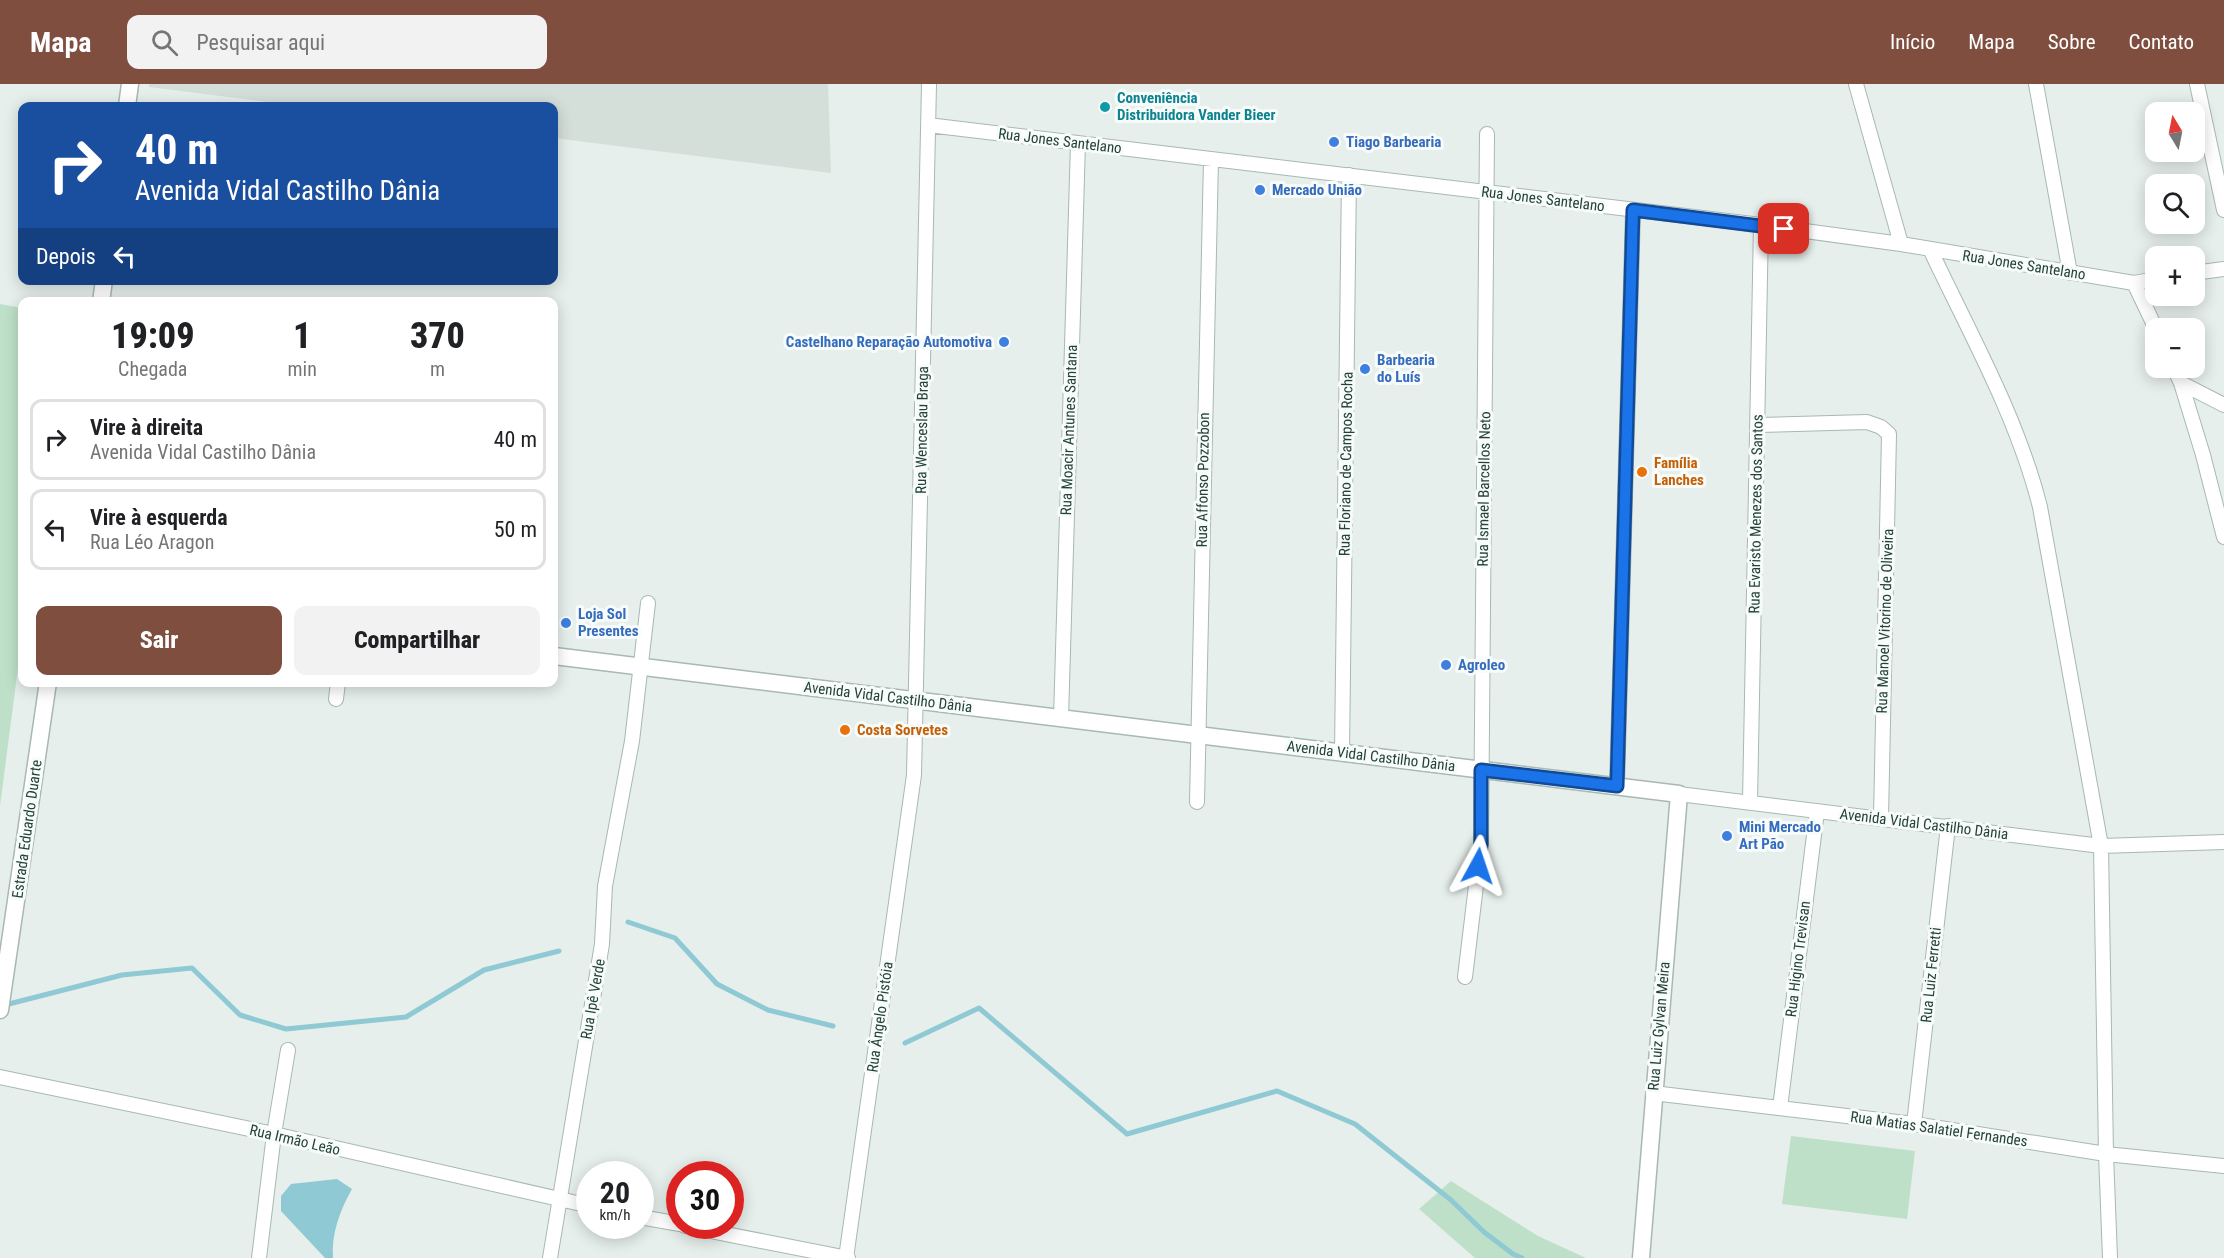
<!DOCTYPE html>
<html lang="pt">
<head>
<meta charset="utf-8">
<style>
	body { margin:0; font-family:"Roboto Condensed",sans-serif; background:#f2f2f2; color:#202124; height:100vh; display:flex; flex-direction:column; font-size:22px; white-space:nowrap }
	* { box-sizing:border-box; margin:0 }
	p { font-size:20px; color:#757577 }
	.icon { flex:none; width:33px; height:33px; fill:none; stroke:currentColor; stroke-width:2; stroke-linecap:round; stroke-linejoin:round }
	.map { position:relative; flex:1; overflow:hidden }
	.drawer { position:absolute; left:18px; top:213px; width:540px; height:390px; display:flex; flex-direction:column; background:#fff; border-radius:12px; box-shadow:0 3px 15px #0003 }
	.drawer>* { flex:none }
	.hud { position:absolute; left:18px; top:18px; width:540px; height:183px; border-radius:12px; box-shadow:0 3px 15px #0003; background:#1a4fa0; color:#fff; overflow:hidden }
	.needle { width:39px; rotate:350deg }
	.controls { position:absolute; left:2145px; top:18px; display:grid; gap:12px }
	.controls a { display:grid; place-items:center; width:60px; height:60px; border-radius:12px; background:#fff; box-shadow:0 3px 15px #0003; font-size:30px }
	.speed { position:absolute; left:576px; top:1077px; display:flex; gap:12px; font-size:30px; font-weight:700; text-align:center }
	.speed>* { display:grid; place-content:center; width:78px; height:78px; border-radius:50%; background:#fff; box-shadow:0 3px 15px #0003; line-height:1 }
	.speed small { font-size:15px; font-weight:400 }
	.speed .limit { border:9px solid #d22; background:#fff; color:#111 }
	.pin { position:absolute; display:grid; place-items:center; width:51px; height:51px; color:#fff; margin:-26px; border-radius:12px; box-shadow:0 3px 9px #0006 }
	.me { position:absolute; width:66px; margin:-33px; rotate:5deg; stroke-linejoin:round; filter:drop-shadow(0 0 4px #0008) }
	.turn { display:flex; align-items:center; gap:21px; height:126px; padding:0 18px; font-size:27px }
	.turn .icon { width:78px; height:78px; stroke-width:2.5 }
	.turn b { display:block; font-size:42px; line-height:51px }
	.then { display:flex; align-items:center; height:57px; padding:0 18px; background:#0003; gap:12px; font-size:22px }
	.eta { display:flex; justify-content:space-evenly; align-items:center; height:102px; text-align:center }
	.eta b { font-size:36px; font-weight:800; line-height:42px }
	.primary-button { display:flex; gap:12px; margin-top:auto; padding:12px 18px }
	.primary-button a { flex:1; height:69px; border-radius:12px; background:#7f4e3f; color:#fff; font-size:24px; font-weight:800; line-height:69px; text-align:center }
	.primary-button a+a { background:#f2f2f2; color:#202124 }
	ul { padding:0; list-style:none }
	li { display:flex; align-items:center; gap:18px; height:81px; margin:0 12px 9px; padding:0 6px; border:3px solid #e0e0e0; border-radius:12px }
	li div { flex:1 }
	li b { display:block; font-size:22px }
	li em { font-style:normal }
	header { display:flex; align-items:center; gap:36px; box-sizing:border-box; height:84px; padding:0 30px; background:#7f4e3f; color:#fff }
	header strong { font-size:28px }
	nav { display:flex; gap:33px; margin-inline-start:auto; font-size:21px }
	.search { width:420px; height:54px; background:#f2f2f2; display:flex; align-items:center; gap:15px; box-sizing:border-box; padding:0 21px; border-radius:12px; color:#757577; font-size:22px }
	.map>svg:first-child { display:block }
</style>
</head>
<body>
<header>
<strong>Mapa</strong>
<div class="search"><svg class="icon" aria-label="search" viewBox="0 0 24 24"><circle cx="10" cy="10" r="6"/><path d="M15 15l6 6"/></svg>Pesquisar aqui</div>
<nav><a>Início</a><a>Mapa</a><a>Sobre</a><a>Contato</a></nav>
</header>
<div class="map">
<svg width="2224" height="1174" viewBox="0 0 2224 1174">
	<rect width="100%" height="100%" fill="#e6efeb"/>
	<path fill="#d4dfda" d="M149,0h679l3,89 -277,-35v-32h-253l-152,-19z"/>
	<path fill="#bfe0c8" d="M0,220l22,4v329l-22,169z
		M1791,1052l124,15 -8,68 -125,-15z
		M1451,1097l87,55 48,22h-111l-56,-49z"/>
	<path fill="#8ec9d4" d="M337,1095l15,10c-12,21 -21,45 -19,69h-8l-44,-47v-15l10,-12z"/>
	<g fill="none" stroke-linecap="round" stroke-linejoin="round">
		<path stroke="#8ec9d4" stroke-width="5" d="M628,838l47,16 42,46 51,26 65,16
			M5,921l117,-30 70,-7 48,47 46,14 120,-12 78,-47 75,-19
			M905,959l74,-35 148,126 150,-43 78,33 96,76 33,32 29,22 9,4"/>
		<defs>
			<path id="minor" d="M1856,0l45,160
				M2036,0l34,189
				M2197,0l27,126
				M928,41l833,100 140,19 233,39 22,-4
				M1930,165c40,85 87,167 110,258l61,339 5,308 4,104
				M2194,189l30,-4
				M2134,199l22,46
				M2174,284l7,15 22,72 21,82
				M2181,299l43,22
				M1758,341l109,-3 14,5 8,7 -8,384
				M336,615l2,-17
				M1061,634l17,-575
				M1342,669l7,-578
				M1617,702l16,-576
				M1679,710l422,52 123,-4
				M1197,718l14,-643
				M1750,718l11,-577
				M1465,893l16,-133 6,-710
				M0,993l274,57 316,72
				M1653,1009l261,31 192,30 118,12
				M1780,1024l37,-297
				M1914,1040l34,-298
				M640,1133l40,7
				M685,1142l163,32
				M259,1174l15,-124 14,-84
				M550,1174l52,-314 3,-58 27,-145 16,-138
				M846,1174l68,-483 15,-691"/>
			<path id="tertiary" d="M127,22l3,-22
				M101,218l3,-22
				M554,572l1125,138 -38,464
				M0,926l48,-328"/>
		</defs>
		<use href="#minor" stroke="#a8b8b2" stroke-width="16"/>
		<use href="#tertiary" stroke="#a8b8b2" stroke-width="19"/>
		<use href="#minor" stroke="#fff" stroke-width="14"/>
		<use href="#tertiary" stroke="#fff" stroke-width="16"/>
	</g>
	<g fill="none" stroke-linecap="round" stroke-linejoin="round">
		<defs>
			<path id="route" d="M1478,782l3,-22v-74l136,16 16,-576 151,19"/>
		</defs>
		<use href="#route" stroke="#114b97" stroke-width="15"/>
		<use href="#route" stroke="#1a73e8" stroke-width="10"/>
	</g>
	<circle fill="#0f9aa8" stroke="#f7fbf9" stroke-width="2" cx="1105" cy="23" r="6"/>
	<g fill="#3f7fe0" stroke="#f7fbf9" stroke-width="2">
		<circle cx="1334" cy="58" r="6"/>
		<circle cx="1260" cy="106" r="6"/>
		<circle cx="1004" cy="258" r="6"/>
		<circle cx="1365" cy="285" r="6"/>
		<circle cx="566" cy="539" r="6"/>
		<circle cx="1446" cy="581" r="6"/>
		<circle cx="1727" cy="752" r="6"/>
	</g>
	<g fill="#e8710a" stroke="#f7fbf9" stroke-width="2">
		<circle cx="1642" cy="388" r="6"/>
		<circle cx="845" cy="646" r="6"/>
	</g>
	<g text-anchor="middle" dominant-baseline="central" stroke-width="6" stroke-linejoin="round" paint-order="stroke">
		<g font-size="15" font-weight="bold" fill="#0d838f" stroke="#f7fbf9" text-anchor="start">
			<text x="1117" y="14">Conveniência<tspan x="1117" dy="17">Distribuidora Vander Bieer</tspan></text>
		</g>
		<g font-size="15" fill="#24423a" stroke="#f7fbf9">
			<text transform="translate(1060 57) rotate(7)">Rua Jones Santelano</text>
			<text transform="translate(1543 115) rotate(7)">Rua Jones Santelano</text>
			<text transform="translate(2024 181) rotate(9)">Rua Jones Santelano</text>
			<text transform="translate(922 346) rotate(-89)">Rua Wenceslau Braga</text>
			<text transform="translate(1069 346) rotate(-88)">Rua Moacir Antunes Santana</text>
			<text transform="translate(1346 380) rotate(-89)">Rua Floriano de Campos Rocha</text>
			<text transform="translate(1203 396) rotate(-89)">Rua Affonso Pozzobon</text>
			<text transform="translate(1484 405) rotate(-89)">Rua Ismael Barcellos Neto</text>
			<text transform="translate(1756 430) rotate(-89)">Rua Evaristo Menezes dos Santos</text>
			<text transform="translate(1885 537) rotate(-88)">Rua Manoel Vitorino de Oliveira</text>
			<text transform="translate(888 613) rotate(7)">Avenida Vidal Castilho Dânia</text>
			<text transform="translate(1371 672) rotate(7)">Avenida Vidal Castilho Dânia</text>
			<text transform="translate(1924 740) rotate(7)">Avenida Vidal Castilho Dânia</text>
			<text transform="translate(27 745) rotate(-82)">Estrada Eduardo Duarte</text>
			<text transform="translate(1798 875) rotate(-83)">Rua Higino Trevisan</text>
			<text transform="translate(1931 891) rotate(-84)">Rua Luiz Ferretti</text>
			<text transform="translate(593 915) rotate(-80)">Rua Ipê Verde</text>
			<text transform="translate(880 933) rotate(-82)">Rua Ângelo Pistóia</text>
			<text transform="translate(1659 942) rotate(-85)">Rua Luiz Gylvan Meira</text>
			<text transform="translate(1939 1045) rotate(8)">Rua Matias Salatiel Fernandes</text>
			<text transform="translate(295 1056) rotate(13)">Rua Irmão Leão</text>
		</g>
		<g font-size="15" font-weight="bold" fill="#366cbe" stroke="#f7fbf9" text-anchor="start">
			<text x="1346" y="58">Tiago Barbearia</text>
			<text x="1272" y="106">Mercado União</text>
			<text x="992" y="258" text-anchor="end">Castelhano Reparação Automotiva</text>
			<text x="1377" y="276">Barbearia<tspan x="1377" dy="17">do Luís</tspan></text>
			<text x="578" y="530">Loja Sol<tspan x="578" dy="17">Presentes</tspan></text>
			<text x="1458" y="581">Agroleo</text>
			<text x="1739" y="743">Mini Mercado<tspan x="1739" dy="17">Art Pão</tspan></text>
		</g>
		<g font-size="15" font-weight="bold" fill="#c56008" stroke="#f7fbf9" text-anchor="start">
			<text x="1654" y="379">Família<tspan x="1654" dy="17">Lanches</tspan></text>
			<text x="857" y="646">Costa Sorvetes</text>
		</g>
	</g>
</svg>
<div class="controls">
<a><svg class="needle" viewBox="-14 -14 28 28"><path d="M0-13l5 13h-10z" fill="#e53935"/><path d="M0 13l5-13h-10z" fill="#757577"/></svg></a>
<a><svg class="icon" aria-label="search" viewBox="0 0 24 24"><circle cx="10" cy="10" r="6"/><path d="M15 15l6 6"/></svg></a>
<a>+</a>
<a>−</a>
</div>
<div class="speed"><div>20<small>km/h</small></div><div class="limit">30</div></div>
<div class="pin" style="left:1784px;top:145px;background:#d93025"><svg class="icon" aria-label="arrive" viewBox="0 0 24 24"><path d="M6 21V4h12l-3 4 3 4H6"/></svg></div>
<svg class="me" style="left:1478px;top:782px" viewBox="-20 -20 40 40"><path d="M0-17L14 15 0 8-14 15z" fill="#1a73e8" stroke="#fff" stroke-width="4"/></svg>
<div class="hud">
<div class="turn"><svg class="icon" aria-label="right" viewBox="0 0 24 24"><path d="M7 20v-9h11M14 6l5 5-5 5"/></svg><div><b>40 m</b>Avenida Vidal Castilho Dânia</div></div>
<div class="then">Depois<svg class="icon" aria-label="left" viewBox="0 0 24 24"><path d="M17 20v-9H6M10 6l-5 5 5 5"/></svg></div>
</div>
<section class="drawer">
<div class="eta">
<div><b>19:09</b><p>Chegada</p></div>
<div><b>1</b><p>min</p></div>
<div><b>370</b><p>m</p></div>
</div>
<ul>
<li><svg class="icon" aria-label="right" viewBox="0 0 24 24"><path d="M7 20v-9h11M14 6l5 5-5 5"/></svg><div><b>Vire à direita</b><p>Avenida Vidal Castilho Dânia</p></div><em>40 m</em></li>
<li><svg class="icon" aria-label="left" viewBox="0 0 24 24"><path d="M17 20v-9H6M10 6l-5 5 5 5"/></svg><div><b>Vire à esquerda</b><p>Rua Léo Aragon</p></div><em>50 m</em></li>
</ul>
<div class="primary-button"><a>Sair</a><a>Compartilhar</a></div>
</section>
</div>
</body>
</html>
